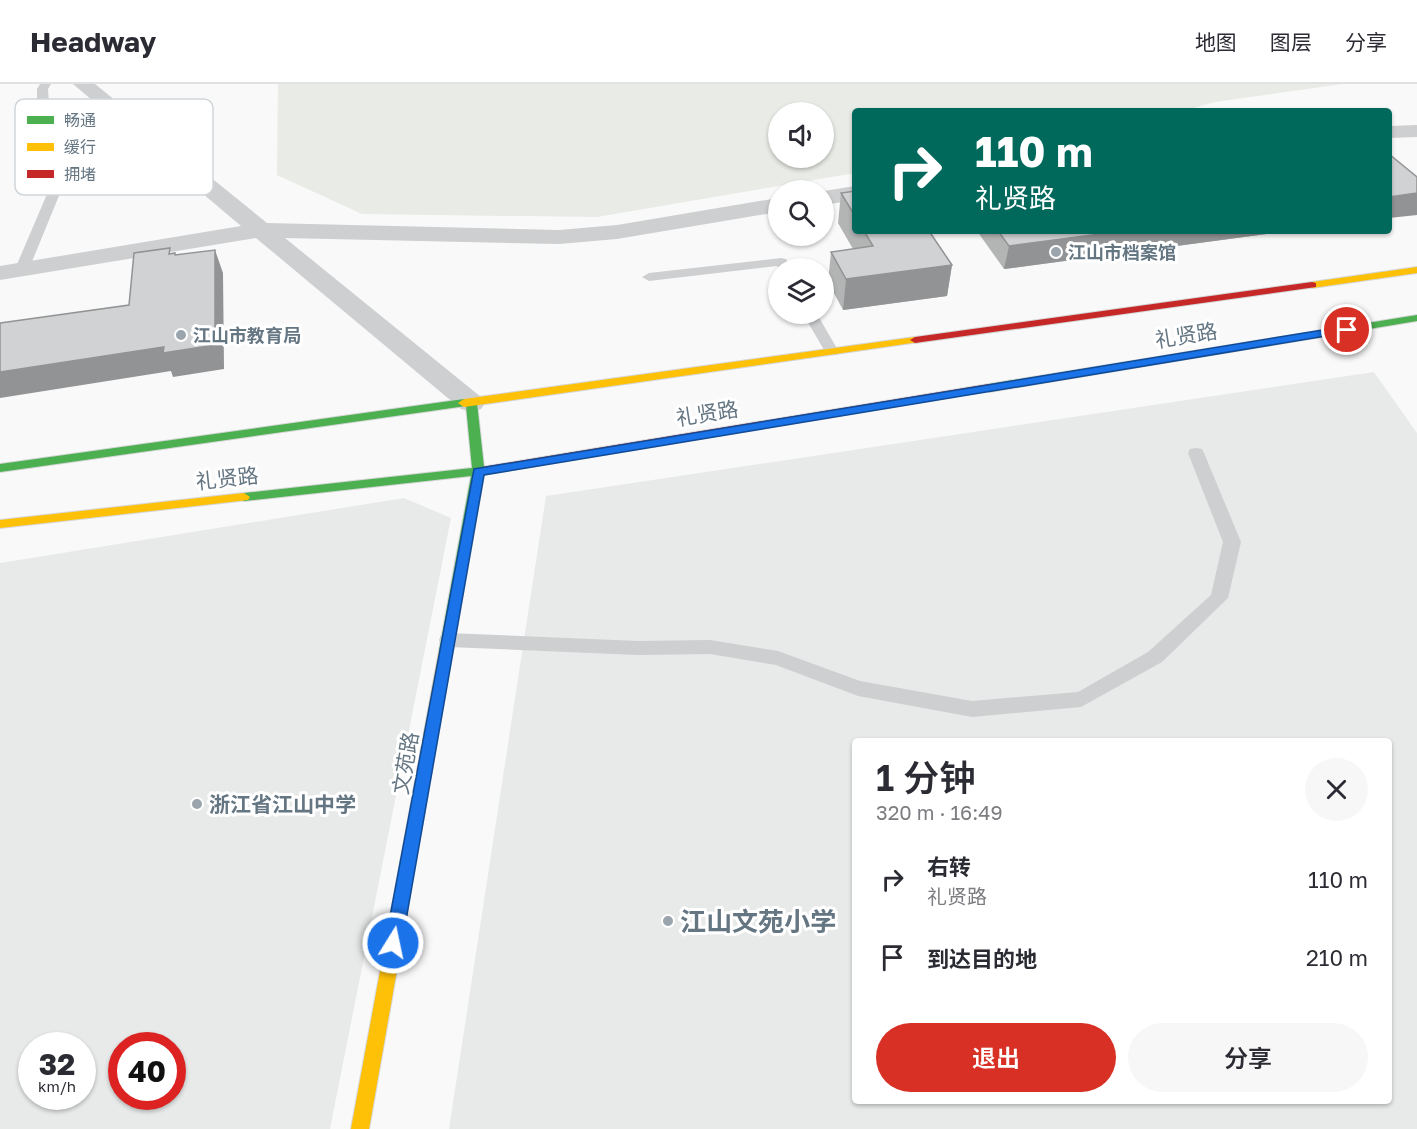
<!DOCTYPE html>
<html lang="zh">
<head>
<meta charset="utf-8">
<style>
	body { margin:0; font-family:"Golos Text","Noto Sans SC",sans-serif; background:#f7f7f7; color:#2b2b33; height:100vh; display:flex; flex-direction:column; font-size:22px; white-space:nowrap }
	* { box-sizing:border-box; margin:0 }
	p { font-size:20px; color:#7c7c81 }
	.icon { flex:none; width:33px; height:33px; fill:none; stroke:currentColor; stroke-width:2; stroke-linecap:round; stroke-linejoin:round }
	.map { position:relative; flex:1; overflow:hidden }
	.drawer { position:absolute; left:852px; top:654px; width:540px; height:366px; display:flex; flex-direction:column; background:#fff; border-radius:6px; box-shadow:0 2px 4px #0004 }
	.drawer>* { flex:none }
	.hud { position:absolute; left:852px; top:24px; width:540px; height:126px; border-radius:6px; box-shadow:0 2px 4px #0004; background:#00695c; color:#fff; overflow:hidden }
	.tools { position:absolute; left:768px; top:18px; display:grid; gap:12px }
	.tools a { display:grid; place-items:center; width:66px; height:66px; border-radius:50%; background:#fff; box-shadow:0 2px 4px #0004; font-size:30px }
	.speed { position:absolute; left:18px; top:948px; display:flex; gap:12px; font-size:30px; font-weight:700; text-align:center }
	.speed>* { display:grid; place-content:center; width:78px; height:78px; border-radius:50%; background:#fff; box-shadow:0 2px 4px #0004; line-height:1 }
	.speed small { font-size:15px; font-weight:400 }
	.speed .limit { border:9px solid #d22; background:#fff; color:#111 }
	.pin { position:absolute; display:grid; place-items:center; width:51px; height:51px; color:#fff; margin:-26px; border:3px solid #fff; border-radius:50%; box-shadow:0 2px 6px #0007 }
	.me { position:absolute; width:66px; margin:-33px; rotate:10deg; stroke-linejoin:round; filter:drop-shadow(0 0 4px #0008) }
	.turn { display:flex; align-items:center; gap:21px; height:126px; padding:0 24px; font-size:27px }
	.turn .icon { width:78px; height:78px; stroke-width:2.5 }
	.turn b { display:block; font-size:42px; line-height:51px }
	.round { display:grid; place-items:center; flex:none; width:63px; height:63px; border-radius:32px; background:#f7f7f7 }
	.overview { display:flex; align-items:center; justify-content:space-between; height:102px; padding:0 24px }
	h1 { font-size:36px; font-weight:600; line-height:45px }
	.button { display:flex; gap:12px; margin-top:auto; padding:12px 24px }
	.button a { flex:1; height:69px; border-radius:36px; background:#d93025; color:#fff; font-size:24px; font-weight:600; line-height:69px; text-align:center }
	.button a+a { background:#f7f7f7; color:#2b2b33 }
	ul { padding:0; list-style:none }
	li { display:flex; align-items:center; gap:18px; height:78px; padding:0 24px }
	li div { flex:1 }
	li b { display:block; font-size:22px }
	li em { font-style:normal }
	header { display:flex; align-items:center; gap:36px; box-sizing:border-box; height:84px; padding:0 30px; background:#fff; border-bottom:2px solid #e1e1e2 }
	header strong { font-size:28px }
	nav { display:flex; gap:33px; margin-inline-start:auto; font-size:21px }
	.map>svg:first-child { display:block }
</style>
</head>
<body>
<header>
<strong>Headway</strong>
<nav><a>地图</a><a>图层</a><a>分享</a></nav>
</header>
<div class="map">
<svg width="1417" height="1045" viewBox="0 0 1417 1045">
	<rect width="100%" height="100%" fill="#f9f9f9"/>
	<path fill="#e8e9e9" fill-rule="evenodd" d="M1374,288l43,61v696h-968l97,-633zM855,657h534v360h-534z
		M404,414l47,20 -121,611h-330v-566zM32,962h50v50h-50zM122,962h50v50h-50z"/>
	<path fill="#e8ebe6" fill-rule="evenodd" d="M278,0h1064l-127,18 -32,9h-328v62l-258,44 -235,-3 -85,-39zM778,28h46v46h-46z"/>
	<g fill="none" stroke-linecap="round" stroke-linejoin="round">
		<defs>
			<path id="fast" d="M1417,231v6l-428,71 -6,-4 6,-4z
				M464,315l11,1 2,3 7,64 4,4 -4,4 -31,176 -2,4h-10l-2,-4 32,-175 -227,25 -6,-4 6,-4 228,-25 -6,-62 -466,66v-8z"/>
			<path id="slow" d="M1417,183v6l-105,15 -5,-3 5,-3z
				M915,253l5,3 -1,2 -455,65 -6,-4 6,-4z
				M244,409l6,4 -2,3 -248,28v-8z
				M446,562l5,1 2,4 -84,478h-18l88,-478 2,-4z"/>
			<path id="jam" d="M1312,198l4,1v4l-401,56 -5,-3 5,-3z
				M989,300l4,2v4l-511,85 -6,-4 6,-4z"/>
		</defs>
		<use href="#fast" stroke="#d5d6d7" stroke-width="2"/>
		<use href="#slow" stroke="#d5d6d7" stroke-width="2"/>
		<use href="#jam" stroke="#d5d6d7" stroke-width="2"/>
		<path fill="#cecfd0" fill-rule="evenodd" d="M40,0h11l-3,5 1,16 15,18 10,36 -45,110 -7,4 -7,-4 47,-110 -10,-35 -15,-18v-17z
			M781,174l5,1 5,9h-12l-2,-2 -128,15 -7,-4 7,-4z
			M803,230h14l22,38 -2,3h-10z
			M1196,364l6,1 2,4 37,89 -13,56 -66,64 -81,45 -109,10 -114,-21 -82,-31 -66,-11 -72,1 -190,-8 -7,-2 -2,-5 2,-5 7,-2 190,8 72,-1 68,11 82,30 112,20 106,-9 70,-40 63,-57 12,-53 -35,-89 2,-4z"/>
		<path fill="#cecfd0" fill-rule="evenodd" d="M73,0h22l172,139 292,7 58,-5 161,-27v14l-161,27 -58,5 -274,-6 196,159 4,6 -4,6 -10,3 -10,-3 -205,-171 -256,42v-14l241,-40z
			M1417,41v12l-28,1v-12z
			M855,102v14l-31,5v-14z"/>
		<use href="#fast" fill="#4caf50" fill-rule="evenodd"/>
		<use href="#slow" fill="#ffc107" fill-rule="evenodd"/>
		<use href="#jam" fill="#c62828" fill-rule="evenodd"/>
	</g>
	<path fill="#b3b5b5" d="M855,107v40h74l23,34 -5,31 -104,14 -15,-28 3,-30 22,-3 -15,-26 3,-30z
		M977,147h312l-285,38z"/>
	<path fill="#929394" d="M1417,109v22l-28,3v-21z
		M1123,147h166l-285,38 5,-23z
		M215,166l8,23 1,96 -51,8 -2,-6 -171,27v-26l164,-25z
		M952,181l-5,31 -104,14 3,-31z"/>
	<path fill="#d0d2d3" stroke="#929394" stroke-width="1.5" d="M1389,70l28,23v16l-28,4z
		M855,107v25l-14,-23z
		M864,147h65l23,34 -106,14 -15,-27 42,-6z
		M998,147h125l-114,15z
		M170,164l-1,6 6,-1v2l40,-5v95l-52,8 1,-6 -164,25v-49l129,-18 5,-52z"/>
	<path fill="#1a73e8" stroke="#114b97" stroke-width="1.5" d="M1347,242l5,4 -2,2 -866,143 -82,468 -3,5 -6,3 -6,-3 -2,-5 89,-474z"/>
	<g fill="#99a4ac" stroke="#fff" stroke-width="2">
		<circle cx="1056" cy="168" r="6"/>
		<circle cx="181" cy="251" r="6"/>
		<circle cx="197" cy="720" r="6"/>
		<circle cx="668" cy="837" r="6"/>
	</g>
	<g text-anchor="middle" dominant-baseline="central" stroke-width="6" stroke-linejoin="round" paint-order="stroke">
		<g font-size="18" font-weight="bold" fill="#657683" stroke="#fff" text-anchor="start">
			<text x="1068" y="168">江山市档案馆</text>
			<text x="193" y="251">江山市教育局</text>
		</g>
		<g font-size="21" fill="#657683" stroke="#fff">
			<text transform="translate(1186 251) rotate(-9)">礼贤路</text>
			<text transform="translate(707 329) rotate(-9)">礼贤路</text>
			<text transform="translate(227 394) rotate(-6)">礼贤路</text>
			<text transform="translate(405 679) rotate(-80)">文苑路</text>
		</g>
		<g font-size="21" font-weight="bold" fill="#657683" stroke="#fff" text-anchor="start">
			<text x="209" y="720">浙江省江山中学</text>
		</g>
		<g font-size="26" font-weight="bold" fill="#657683" stroke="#fff" text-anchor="start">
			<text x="680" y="837">江山文苑小学</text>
		</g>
	</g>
	<rect x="15" y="15" width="198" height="96" rx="9" fill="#fff" stroke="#d1d6da" stroke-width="1.5"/>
	<rect x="27" y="32" width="27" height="8" fill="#4caf50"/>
	<rect x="27" y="59" width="27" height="8" fill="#ffc107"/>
	<rect x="27" y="86" width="27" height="8" fill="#c62828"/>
	<g font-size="16" fill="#657683">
		<text x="64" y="42">畅通</text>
		<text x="64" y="69">缓行</text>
		<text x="64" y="96">拥堵</text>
	</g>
</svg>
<div class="tools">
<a><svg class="icon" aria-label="sound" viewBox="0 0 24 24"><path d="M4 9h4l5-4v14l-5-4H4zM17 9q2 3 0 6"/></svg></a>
<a><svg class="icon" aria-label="search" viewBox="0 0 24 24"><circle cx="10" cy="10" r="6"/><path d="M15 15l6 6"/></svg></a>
<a><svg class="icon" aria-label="layers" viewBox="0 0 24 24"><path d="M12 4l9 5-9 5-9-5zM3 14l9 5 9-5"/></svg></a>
</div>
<div class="speed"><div>32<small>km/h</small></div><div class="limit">40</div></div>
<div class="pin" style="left:1347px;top:246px;background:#d93025"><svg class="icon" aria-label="arrive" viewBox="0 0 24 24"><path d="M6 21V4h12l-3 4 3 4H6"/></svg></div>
<svg class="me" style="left:393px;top:859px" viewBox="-20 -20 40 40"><circle r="17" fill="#1a73e8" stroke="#fff" stroke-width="3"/><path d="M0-11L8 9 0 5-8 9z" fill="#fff"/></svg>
<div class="hud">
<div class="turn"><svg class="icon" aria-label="right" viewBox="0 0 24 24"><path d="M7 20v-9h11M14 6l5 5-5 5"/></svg><div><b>110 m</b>礼贤路</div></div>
</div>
<section class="drawer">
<div class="overview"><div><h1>1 分钟</h1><p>320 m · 16:49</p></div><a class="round"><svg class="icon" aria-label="close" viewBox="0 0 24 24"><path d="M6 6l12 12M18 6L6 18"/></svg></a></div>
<ul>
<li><svg class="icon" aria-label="right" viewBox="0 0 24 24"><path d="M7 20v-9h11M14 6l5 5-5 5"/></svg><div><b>右转</b><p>礼贤路</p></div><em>110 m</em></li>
<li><svg class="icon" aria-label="arrive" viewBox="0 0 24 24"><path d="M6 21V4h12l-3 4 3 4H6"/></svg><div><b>到达目的地</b></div><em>210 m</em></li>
</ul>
<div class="button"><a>退出</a><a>分享</a></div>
</section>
</div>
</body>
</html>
